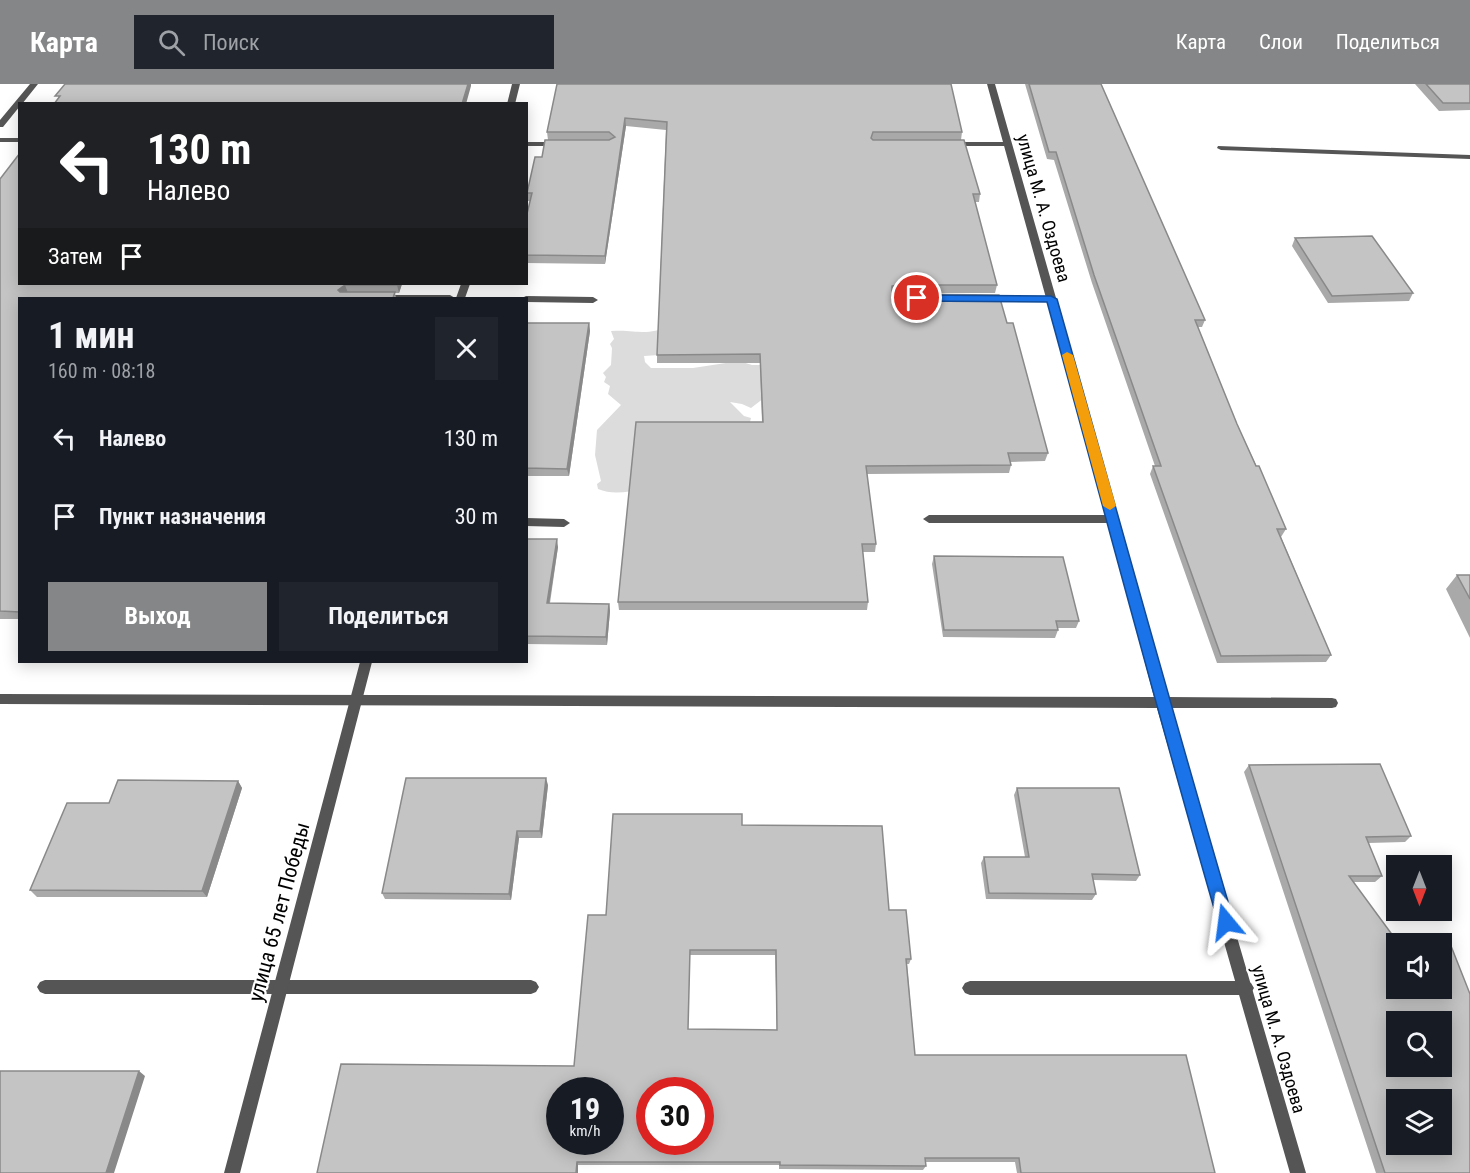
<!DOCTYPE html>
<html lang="ru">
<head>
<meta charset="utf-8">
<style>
	body { margin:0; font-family:"Roboto Condensed",sans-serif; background:#20242c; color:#f1f3f6; height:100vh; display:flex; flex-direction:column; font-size:22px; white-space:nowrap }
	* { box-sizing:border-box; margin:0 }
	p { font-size:20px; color:#9ea1a6 }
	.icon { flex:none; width:33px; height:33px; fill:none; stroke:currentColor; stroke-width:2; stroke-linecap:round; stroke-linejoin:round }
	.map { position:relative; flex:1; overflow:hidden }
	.panel { position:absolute; left:18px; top:213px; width:510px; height:366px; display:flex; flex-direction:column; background:#171b24; border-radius:0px; box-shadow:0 3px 15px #0003 }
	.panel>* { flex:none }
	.banner { position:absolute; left:18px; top:18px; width:510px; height:183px; border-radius:0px; box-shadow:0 3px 15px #0003; background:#202124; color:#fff; overflow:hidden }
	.needle { width:39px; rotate:180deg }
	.fabs { position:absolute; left:1386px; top:771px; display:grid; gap:12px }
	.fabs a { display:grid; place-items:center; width:66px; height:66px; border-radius:0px; background:#171b24; box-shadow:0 3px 15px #0003; font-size:30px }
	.speed { position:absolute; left:546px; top:993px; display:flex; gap:12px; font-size:30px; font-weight:700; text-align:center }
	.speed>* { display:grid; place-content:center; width:78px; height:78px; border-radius:50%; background:#171b24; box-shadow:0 3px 15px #0003; line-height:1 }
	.speed small { font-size:15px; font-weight:400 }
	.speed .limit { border:9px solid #d22; background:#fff; color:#111 }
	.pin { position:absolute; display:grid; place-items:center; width:51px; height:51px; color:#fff; margin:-26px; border:3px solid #fff; border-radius:50%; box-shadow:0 2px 6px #0007 }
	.me { position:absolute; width:66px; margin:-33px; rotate:344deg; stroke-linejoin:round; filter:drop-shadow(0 0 4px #0008) }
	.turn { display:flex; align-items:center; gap:21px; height:126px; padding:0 30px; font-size:27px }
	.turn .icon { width:78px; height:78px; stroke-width:2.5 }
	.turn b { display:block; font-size:42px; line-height:51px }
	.then { display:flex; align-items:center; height:57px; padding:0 30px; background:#0003; gap:12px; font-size:22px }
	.round { display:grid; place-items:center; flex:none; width:63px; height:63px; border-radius:0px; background:#20242c }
	.overview { display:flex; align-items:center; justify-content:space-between; height:102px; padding:0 30px }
	h1 { font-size:36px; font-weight:700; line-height:45px }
	.primary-button { display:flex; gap:12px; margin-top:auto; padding:12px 30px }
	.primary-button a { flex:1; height:69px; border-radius:0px; background:#858687; color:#fff; font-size:24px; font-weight:700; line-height:69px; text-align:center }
	.primary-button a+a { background:#20242c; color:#f1f3f6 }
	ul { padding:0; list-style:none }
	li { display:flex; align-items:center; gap:18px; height:78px; padding:0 30px }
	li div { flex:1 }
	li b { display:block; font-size:22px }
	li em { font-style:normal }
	header { display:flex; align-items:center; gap:36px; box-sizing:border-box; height:84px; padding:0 30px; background:#858687; color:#fff }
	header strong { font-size:28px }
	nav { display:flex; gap:33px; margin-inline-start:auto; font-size:21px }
	.search { width:420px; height:54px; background:#20242c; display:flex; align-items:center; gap:15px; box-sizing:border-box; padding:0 21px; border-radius:0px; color:#9ea1a6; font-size:22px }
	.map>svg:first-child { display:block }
</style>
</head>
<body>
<header>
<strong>Карта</strong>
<div class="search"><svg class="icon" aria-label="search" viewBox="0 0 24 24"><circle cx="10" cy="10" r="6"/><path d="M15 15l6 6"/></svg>Поиск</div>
<nav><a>Карта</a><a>Слои</a><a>Поделиться</a></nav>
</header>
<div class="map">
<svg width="1470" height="1089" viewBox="0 0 1470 1089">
	<rect width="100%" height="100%" fill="#fff"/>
	<path fill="#dcdcdc" d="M670,242l4,28 -30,2 1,6 6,6h42l46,-7 13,4h18l-2,30 -17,13 -9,-4 -12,-2 14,14 7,2 -2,8 -107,63c-14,3 -30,6 -44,0l-1,-5 4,-3 -6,-26 2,-25 24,-25 -13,-11 2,-8 -6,-4 2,-5 -3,-4 8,-8 1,-17 -2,-4 4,-5 -3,-8c26,-2 33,6 59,-5z"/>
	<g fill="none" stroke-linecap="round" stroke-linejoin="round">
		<path fill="#555" fill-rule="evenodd" d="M0,54h20v4h-20z
			M526,58h32l4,2 -4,2h-32z
			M945,58h62l4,2 -4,2h-62z
			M382,211h68l5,3h-78z
			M526,212l67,1 5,3 -5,3 -67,-1v-4h-4z
			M986,212h65l5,3 -5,3 -68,-1v-4z
			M929,431h184l6,4 -6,4h-184l-6,-4z
			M526,434l38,1 6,4 -6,4 -38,-1z
			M45,896h486l5,2 3,5 -3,5 -5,2h-486l-5,-2 -3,-5 3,-5z
			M970,897h276l5,2 3,5 -3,5 -5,2h-276l-5,-2 -3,-5 3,-5z"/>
		<path fill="#555" fill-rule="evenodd" d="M30,0h8l-16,20h-2v2l-17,21h-3v-7z
			M987,0h8l124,435 48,178 165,1 4,1 2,4 -2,4 -4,1h-162l136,465h-16l-133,-465 -1157,-4v-10l1154,3 -47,-178z
			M1218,62l252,9v4l-249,-9 -4,-2z"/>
		<path fill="#555" fill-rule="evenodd" d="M512,0h8l-5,20h-8z
			M461,200h9l-5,14h-9z
			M360,578h12l-132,511h-16z"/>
	</g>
	<path fill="#a9a9a9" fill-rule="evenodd" d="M557,0l405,48 -1,8h-89l108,54 -1,8h-4l22,83 -2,8h-99l-2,1 113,29 41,130 -3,8 -35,1 1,3 -2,8 -142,1 9,70 -1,8h-12l5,50 -1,8h-248l-1,-8 144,-180 -2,-59h-103v-8l9,-225 -40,-4 -21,138 -79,-1v-45l4,-17h-2l-1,-8 15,-36 68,-17h-62l-1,-8z
		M1025,0h76l104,236 -3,7h-4l39,97 49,105 -5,8 50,118 -5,7 -109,1 -67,-189 3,-8h2l-63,-183 -38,-123 -7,-1z
		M1415,0h55v26l-31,1z
		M0,95l20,105h382l-3,9h-4l1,5h-376v321h-20z
		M1295,154l118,55 -4,8 -81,2 -36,-57z
		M526,239h63l1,8 -21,145h-43z
		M526,455l32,8 -8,56 59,1 1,7 -3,34 -81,-1z
		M934,472l145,65 -3,7h-18v2l-3,8 -112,-1 -11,-73z
		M1457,491h13v63l-24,-49z
		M1249,681l162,71 -6,6 -37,1 14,33 -7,6h-22l43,62 74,229h-94l-132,-401z
		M238,697l4,7 -35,109h-170l-7,-7 79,-87z
		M548,701l-6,53h-23l-8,62 -126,-1 -3,-6z
		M1017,704l123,87 -4,6 -43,-1 3,14 -4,6 -106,-1 -5,-36 3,-6h41l-11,-62z
		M742,741l147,85 22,49 -2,5h-2l8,91 300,118h-198l-2,-11h-90l1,4 -3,4 -144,-1v-4h-201v8h-261l257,-107 32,-151zM690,871h85l2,75 -89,-1z"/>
	<path fill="#898989" d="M468,0h3v2l-5,18h-4z
		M625,34l1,8 -21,138v-8z
		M397,200h5l-3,9 -2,-8z
		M345,201l3,8 -7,5 -3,-8z
		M897,201l-1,8 -5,2 1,-9z
		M589,239l1,8 -21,145 -2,-7z
		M557,455l1,8 -10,64 -1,-8z
		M609,520l1,7 -3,34 -1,-8z
		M546,694l2,7 -6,53 -2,-7z
		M238,697l4,7 -35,109 -5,-6z
		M517,747l2,7 -8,62 -2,-6z
		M139,987l6,5 -31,97h-8z
		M577,1078l1,3v8h-2z"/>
	<path fill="#c4c4c4" stroke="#898989" stroke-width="1.5" fill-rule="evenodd" d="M65,0h403l-6,20h-408l6,-8h-5z
		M557,0h394l11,48h-89l-2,6 2,2h91l16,54h-7l24,91h-100l-5,1v6l2,2 105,1 8,28h6l35,130h-40l3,12 -145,1 10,78h-14l6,58h-250l18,-180h127l-3,-68 -103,1 10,-233 -42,-4 -20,138 -79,-1v-37l6,-25h-5l8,-36h7l3,-17h64l6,-3 -6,-5h-62z
		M1029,0h72l104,236h-10l42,104 19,42h3l27,63h-9l54,126 -110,1 -68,-190h8l-67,-191 -38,-123h-7z
		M1426,0h44v19h-27z
		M20,69v131h377v1h-52l-7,5 2,2h55l-2,6h-373v314l-20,-1v-432z
		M1372,152l41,57 -81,3 -37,-58z
		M526,239h63l-22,146 -41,-1z
		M526,455h31l-10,64 62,1 -3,33 -80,-1z
		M934,472l129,1 16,64h-23l2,9h-114z
		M1457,491h13v24z
		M1380,680l31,72 -45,1 16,39h-33l50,68h-3v44h46v-42h9l19,48v179h-85l-136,-408zM1396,938h46v44h-46zM1396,1016h46v44h-46z
		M406,694h140l-6,53h-23l-8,63 -127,-1z
		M118,696l120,1 -36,110 -172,-1 37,-87h42z
		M1017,704h102l21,87 -48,-1 4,20 -107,-1 -5,-36h45z
		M613,730h129v11l140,1 7,84h17l5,49h-5l9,96h271l29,118h-194l-2,-15h-94l1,8 -146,-1v-3h-203l-1,11h-259l24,-109 233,2 14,-151h18zM690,866h86l1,80 -89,-1zM560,1006h50v52h-50zM650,1006h50v52h-50z
		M0,987h139l-33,102h-106z"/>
	<path fill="#1a73e8" stroke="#114b97" stroke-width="1.5" d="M917,211l134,1 6,3c59,208 116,416 177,623l-2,6 -6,2 -6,-2 -2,-6c-60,-206 -114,-413 -171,-620l-134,-1 -2,-3z"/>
	<path fill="#f59e0b" d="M1067,268l6,3 43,151 -6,4 -7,-4 -41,-151z"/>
	<g text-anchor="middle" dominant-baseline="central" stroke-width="4.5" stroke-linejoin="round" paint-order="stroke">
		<g font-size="18" fill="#000" stroke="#fff">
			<text transform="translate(1044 124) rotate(74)">улица М. А. Оздоева</text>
			<text transform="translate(1279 955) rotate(74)">улица М. А. Оздоева</text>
		</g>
		<g font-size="21" fill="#000" stroke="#fff">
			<text transform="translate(279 828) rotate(-75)">улица 65 лет Победы</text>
		</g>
	</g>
</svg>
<div class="fabs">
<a><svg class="needle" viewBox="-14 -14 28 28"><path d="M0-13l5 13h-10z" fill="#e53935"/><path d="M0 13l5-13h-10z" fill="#9ea1a6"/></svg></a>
<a><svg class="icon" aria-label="sound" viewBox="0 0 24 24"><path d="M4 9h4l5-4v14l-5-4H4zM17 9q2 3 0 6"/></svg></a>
<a><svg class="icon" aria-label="search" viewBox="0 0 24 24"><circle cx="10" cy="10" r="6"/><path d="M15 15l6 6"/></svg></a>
<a><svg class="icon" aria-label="layers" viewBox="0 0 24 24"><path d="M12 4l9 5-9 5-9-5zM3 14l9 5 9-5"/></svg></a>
</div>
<div class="speed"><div>19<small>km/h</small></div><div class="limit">30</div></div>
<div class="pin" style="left:917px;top:214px;background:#d93025"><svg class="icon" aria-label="arrive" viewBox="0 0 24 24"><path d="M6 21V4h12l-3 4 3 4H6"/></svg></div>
<svg class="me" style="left:1226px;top:838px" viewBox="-20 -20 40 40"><path d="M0-17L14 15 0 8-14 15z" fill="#1a73e8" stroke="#fff" stroke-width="4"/></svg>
<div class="banner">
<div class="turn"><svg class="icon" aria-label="left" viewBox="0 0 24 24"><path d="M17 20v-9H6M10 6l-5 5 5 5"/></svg><div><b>130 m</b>Налево</div></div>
<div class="then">Затем<svg class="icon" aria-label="arrive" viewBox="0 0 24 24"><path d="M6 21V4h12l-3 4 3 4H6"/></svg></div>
</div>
<section class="panel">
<div class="overview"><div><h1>1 мин</h1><p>160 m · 08:18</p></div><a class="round"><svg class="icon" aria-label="close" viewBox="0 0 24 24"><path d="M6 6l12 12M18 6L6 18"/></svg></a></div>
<ul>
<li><svg class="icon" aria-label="left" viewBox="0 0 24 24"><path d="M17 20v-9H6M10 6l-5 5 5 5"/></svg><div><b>Налево</b></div><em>130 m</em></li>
<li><svg class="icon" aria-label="arrive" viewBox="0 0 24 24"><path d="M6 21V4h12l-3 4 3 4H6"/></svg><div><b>Пункт назначения</b></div><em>30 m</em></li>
</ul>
<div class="primary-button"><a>Выход</a><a>Поделиться</a></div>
</section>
</div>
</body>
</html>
